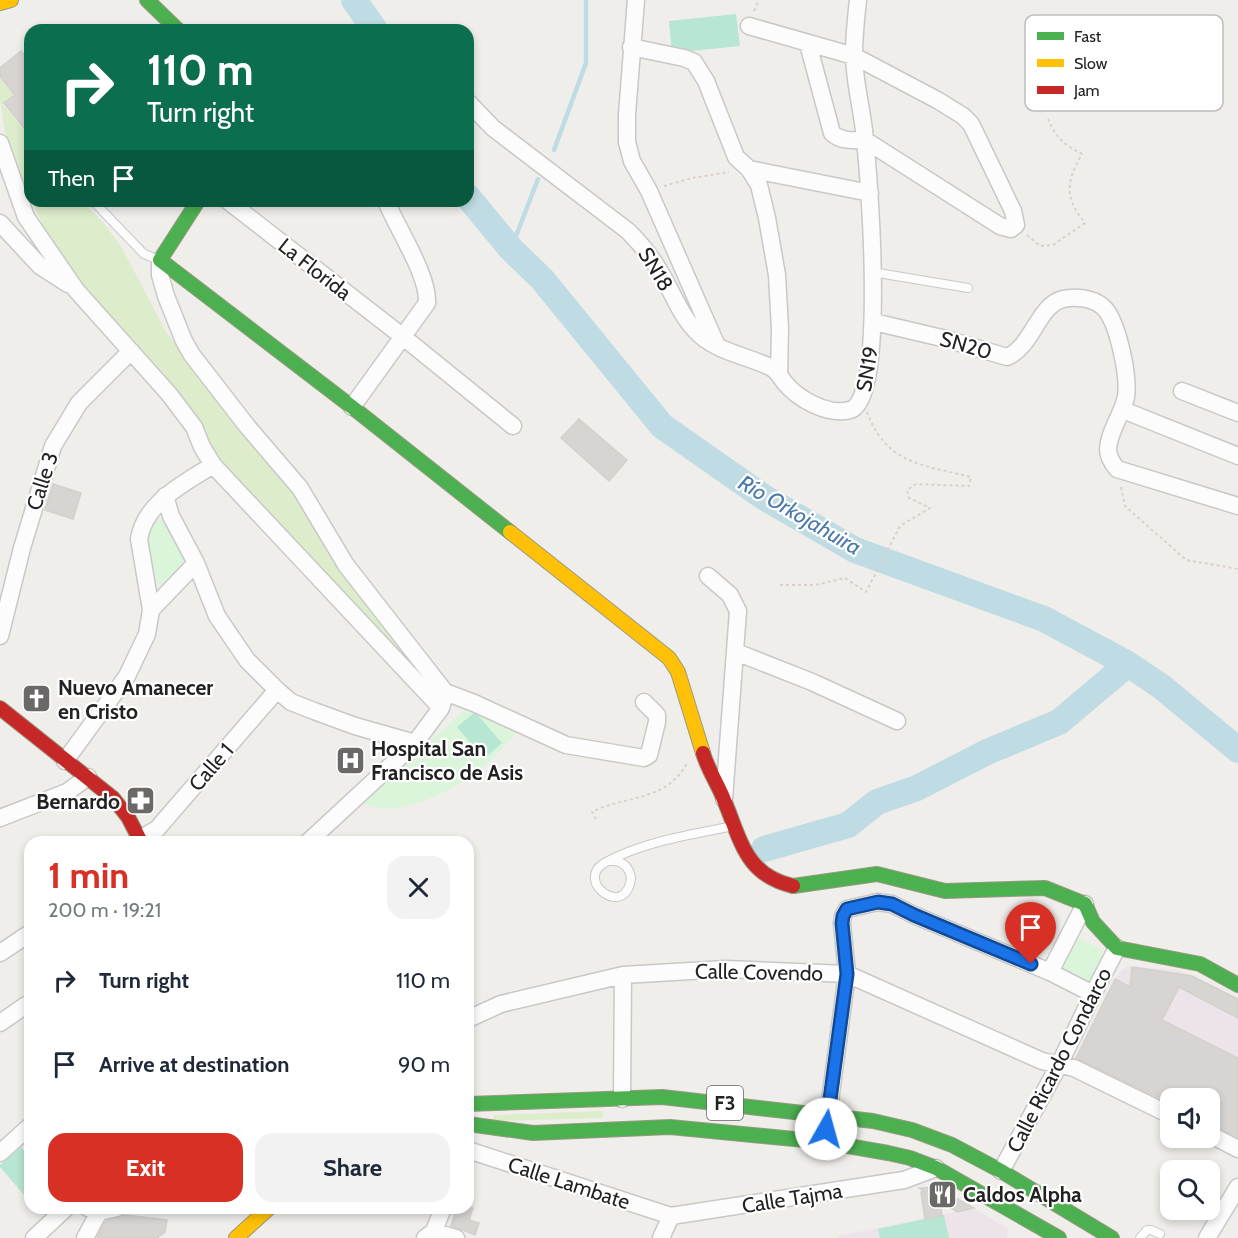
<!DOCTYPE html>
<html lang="en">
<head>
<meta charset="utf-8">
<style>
	body { margin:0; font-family:Cabin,sans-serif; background:#f2f2f3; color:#1f2937; height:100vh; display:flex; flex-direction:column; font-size:22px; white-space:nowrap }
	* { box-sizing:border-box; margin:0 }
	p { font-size:20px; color:#747a83 }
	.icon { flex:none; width:33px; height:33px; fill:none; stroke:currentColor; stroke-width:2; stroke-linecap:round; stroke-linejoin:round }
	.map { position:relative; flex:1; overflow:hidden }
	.side { position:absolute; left:24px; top:836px; width:450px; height:378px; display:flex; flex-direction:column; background:#fff; border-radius:18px; box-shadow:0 3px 9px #0003 }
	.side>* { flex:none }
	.top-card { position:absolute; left:24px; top:24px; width:450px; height:183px; border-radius:18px; box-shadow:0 3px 9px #0003; background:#0b6e4f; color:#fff; overflow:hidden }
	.buttons { position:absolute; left:1160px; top:1088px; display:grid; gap:12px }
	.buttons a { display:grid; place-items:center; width:60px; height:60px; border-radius:12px; background:#fff; box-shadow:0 3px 9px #0003; font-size:30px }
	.pin { position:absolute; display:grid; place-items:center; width:51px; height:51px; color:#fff; margin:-62px -26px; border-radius:50% 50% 50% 0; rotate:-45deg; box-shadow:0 0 6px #0007 }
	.pin .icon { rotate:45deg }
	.me { position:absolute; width:66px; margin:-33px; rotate:7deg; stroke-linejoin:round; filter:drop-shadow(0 0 4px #0008) }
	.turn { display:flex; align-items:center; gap:21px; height:126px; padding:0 24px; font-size:27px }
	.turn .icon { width:78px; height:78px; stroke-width:2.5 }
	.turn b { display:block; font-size:42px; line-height:51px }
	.then { display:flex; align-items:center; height:57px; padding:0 24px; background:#0003; gap:12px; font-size:22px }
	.round { display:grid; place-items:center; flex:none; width:63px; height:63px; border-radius:18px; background:#f2f2f3 }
	.summary { display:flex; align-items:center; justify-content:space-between; height:102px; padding:0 24px }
	h1 { font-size:36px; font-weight:800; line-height:45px; color:#d93025 }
	.action { display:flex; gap:12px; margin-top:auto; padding:12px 24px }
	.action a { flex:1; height:69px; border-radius:18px; background:#d93025; color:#fff; font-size:24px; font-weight:800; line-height:69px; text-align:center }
	.action a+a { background:#f2f2f3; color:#1f2937 }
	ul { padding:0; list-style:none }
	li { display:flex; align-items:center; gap:18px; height:84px; padding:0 24px }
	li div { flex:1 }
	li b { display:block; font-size:22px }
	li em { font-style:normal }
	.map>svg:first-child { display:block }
</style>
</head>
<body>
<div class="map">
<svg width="1238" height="1238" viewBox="0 0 1238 1238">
	<rect width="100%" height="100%" fill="#f0eeeb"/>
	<path fill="#ede4e9" d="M1127,966l52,4 59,29v141l-29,-14v-28h-39v8l-94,-47 39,-80 4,-6z
		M974,1208l34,21 -1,9h-169v-2z"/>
	<path fill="#ddeccb" d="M0,77l15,18 -12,9 27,35v58l-23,-52 -7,-45z
		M32,201h50l20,20 20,27 44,84 120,151 46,73 97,128 -146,-151 -72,-84 -156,-196z
		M603,1111v6l-2,1 -106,3 -2,-6z"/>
	<path fill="#daf5da" d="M162,519l3,2 19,38 -2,8 -18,17h-6l-2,-3 -9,-41v-5l7,-12z
		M468,707l50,23c-10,12 -20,24 -32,35 -23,21 -94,59 -123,37z
		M1080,939l21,10 2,5 -12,26 -5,2 -21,-9 -2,-6 12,-25z"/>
	<path fill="#b7e6d2" d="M736,14l4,32 -68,7 -3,-32z
		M475,712l27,31 -18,16 -27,-32z
		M21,1147l9,11v44l-30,-35v-2z
		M944,1215l5,23h-69l-2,-9z"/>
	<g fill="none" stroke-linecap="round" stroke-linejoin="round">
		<path stroke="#bfdbe3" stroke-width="4.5" d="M554,150l32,-87v-63
			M511,249l27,-70"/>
		<path stroke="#bfdbe3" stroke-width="26" d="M354,0l21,30
			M468,197l43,52 31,30 120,147 103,72 90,52 189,69 84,45 34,23 76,63
			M764,849l84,-24 29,-23 40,-14 70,-36 72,-30 69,-58"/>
	</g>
	<path fill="#d7d4d2" stroke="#d3d0cc" stroke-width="1.5" d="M21,51l9,11v74l-26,-33 11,-8 -15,-19v-8z
		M579,419l48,41 -18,21 -48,-43z
		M53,484l28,9 -8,26 -28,-9z
		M1132,967l60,9 46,23v19l-59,-31 -17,33 76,38v79l-29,-13v-26h-39v5l-94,-45 39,-79 15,8z
		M938,1187v1l36,20 -17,4 -17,-11 2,15 -17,3 -4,-27 3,-1 -5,-3z
		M457,1208h16l-4,12 10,3 -4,12 -24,-10z
		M125,1215l42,5 -2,12 -8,6h-60l9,-17z"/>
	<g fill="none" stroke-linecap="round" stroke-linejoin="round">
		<defs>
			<path id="lane" d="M97,201l-2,2 49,51 15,6
				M872,272l96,16
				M610,861c12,-1 19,5 21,17 -5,43 -59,2 -25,-16 40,-21 83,-27 128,-36
				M1140,1238l7,-8h4l9,4"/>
			<path id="street" d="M636,0l-9,114v28l5,19 17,30 68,155
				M749,26l105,30 85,45 24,15 8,8 42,87 3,14 -5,4 -11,-3 -135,-86c-12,0 -23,2 -33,-7l-24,-89
				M631,47l53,11 10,4 12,19 30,76 13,12 10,16 8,33 10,57 3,54 -1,44
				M468,102l25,26 135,103c12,12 22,24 31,39 14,22 21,47 41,65 19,17 47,21 70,32 7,3 10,10 15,16 13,16 43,33 65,27 37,-9 19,-233 15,-270 -2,-28 -11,-57 -11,-86 0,-18 2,-36 4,-54
				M0,143l26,74 50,73 93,104 25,33 8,20 11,18 228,243
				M749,169l121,24
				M228,201l174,135 111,90
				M0,223l40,43 28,18
				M160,260v15l6,21 18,45 8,14 55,71 53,62 46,77 99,127 29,11 92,42 78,13 5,-3 8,-33v-7l-13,-13
				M874,322l72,17 61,18c27,-12 30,-51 56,-58 12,-3 29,-1 39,7 16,13 27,71 24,91 -4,18 -17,34 -18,52 0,8 4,14 9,20l121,37
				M1182,391l56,22
				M352,407l75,-104c2,-27 -30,-75 -41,-102
				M1123,410l115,46
				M165,496l6,20 25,47 21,53 30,44 30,30 14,12 23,9 41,15 60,17
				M708,576l22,19 8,16 -14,188
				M151,610l-12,-71c6,-37 46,-56 74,-74
				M0,636l22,-88 31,-102 26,-43 52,-52
				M736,652l76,30 85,39
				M65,761l62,-85 20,-42 4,-24 45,-47
				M0,818l67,-26 21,-15
				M140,839l17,-10 120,-139
				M308,842l107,-99 26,-35 3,-10
				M0,953l30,-20
				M1050,972l35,-68
				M468,1019l33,-15 122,-29 102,-6 122,5 195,87 32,7 96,47
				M0,1023l26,-18h4
				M622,1099l1,-124
				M828,1116l19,-142 -5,-51 1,-7 4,-7 31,-7 14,2 22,11 136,57 43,22
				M1209,1134l29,15
				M468,1150l203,66 233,-36 32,-12
				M0,1153l30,-27
				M1001,1171l58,-106 34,-71 24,-46
				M88,1208l11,4 18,-4
				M434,1231l22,7
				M34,1238l32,-30
				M85,1238l14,-26
				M425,1238l9,-7 9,-23
				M661,1238l10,-22
				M1207,1238l31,-51"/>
			<path id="fast" d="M147,0l31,30
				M198,201l-38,59 192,147 158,125
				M793,886l84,-12 68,17 100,-3 40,16 8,18 24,26 83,16 38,21
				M468,1104l194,-7 211,24 39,9 40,15 49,26 111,67
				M468,1124l65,9 137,-6 155,15 63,11 22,5 26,10 123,70"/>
			<path id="slow" d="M0,3l11,-3
				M510,532l159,126 9,14 25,81
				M236,1238l33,-30"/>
			<path id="jam" d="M0,708l113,90 15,19 13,25
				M703,753c5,17 15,31 21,47 17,40 21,75 69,86"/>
		</defs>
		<use href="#lane" stroke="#c9c8c7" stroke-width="10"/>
		<use href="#street" stroke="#c9c8c7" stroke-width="19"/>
		<use href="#fast" stroke="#999a82" stroke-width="16"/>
		<use href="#slow" stroke="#999a82" stroke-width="16"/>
		<use href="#jam" stroke="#999a82" stroke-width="16"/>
		<path stroke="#dccecd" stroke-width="2" stroke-dasharray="3 3" stroke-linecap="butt" d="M754,11l5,-11
			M664,186l28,-8 37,-6
			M1027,235l13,11 13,-1 32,-22c-21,-26 -19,-41 -3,-69 -19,-10 -25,-15 -34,-35
			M1121,487l4,19 61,54 52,9
			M780,585h35l30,-7 21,14 34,-66 30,-18 -21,-10 -2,-8 9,-6 53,2 2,-9c-48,-12 -85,-13 -104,-65
			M596,819l-4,-7c24,-13 65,-13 83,-33 5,-4 8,-10 12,-15"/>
		<use href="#lane" stroke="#fdfcfc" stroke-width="8"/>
		<use href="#street" stroke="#fdfcfc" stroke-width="16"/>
		<use href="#fast" stroke="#4caf50" stroke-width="14"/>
		<use href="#slow" stroke="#ffc107" stroke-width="14"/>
		<use href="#jam" stroke="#c62828" stroke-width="14"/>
	</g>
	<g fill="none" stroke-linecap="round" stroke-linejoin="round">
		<defs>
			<path id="route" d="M826,1129l21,-155 -5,-51 1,-7 4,-7 31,-7 14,2 22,11 117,49"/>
		</defs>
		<use href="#route" stroke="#114b97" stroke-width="15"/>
		<use href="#route" stroke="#1a73e8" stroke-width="10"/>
	</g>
	<defs>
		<symbol id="church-square" viewBox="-11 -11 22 22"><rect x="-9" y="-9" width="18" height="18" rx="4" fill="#6a6968" stroke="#fff"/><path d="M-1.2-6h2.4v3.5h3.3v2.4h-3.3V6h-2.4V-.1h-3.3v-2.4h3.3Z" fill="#fff"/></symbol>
		<symbol id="hospital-square" viewBox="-11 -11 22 22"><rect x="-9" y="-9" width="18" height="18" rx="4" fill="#6a6968" stroke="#fff"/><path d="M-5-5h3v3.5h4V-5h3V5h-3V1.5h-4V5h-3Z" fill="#fff"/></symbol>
		<symbol id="pharmacy-square" viewBox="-11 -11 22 22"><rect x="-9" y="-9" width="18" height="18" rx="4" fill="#6a6968" stroke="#fff"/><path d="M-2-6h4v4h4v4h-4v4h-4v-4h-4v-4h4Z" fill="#fff"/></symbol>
		<symbol id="restaurant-square" viewBox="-11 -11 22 22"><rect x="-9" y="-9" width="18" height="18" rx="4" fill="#6a6968" stroke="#fff"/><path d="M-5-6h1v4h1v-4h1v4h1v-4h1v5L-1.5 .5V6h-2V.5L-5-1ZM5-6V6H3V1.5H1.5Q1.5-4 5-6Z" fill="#fff"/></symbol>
	</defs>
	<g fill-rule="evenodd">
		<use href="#church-square" x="20" y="682" width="33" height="33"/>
		<use href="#hospital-square" x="334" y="744" width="33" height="33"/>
		<use href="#pharmacy-square" x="124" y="784" width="33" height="33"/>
		<use href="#restaurant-square" x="926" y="1178" width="33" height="33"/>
	</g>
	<g text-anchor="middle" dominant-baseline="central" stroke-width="4.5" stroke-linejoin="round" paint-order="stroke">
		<rect fill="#fff" stroke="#646464" stroke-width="1.5" x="707" y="1086" width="36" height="34" rx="4.5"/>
		<g font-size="20" font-weight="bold" fill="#222">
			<text x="725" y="1103">F3</text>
		</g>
		<g font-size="21" fill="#222" stroke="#fff">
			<text transform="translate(315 269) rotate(38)">La Florida</text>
			<text transform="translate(656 269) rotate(59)">SN18</text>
			<text transform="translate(966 345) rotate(16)">SN20</text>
			<text transform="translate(867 369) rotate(-80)">SN19</text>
			<text transform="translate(42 481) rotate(-72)">Calle 3</text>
			<text transform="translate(211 767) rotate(-49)">Calle 1</text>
			<text transform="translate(759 972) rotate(1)">Calle Covendo</text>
			<text transform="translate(1059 1060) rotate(-63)">Calle Ricardo Condarco</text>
			<text transform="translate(569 1183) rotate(18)">Calle Lambate</text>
			<text transform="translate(792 1198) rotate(-9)">Calle Tajma</text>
		</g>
		<g font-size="21" font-weight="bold" fill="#222" stroke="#fff" text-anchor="start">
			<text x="58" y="687">Nuevo Amanecer<tspan x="58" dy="24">en Cristo</tspan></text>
			<text x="371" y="748">Hospital San<tspan x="371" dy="24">Francisco de Asis</tspan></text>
			<text x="120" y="801" text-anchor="end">Bernardo</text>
			<text x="963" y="1194">Caldos Alpha</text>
		</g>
		<g font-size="22" font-style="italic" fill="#4a7aab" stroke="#fff">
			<text transform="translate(800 515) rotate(30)">Río Orkojahuira</text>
		</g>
	</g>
	<rect x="1025" y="15" width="198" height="96" rx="9" fill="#fff" stroke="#bdbdbd" stroke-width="1.5"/>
	<rect x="1037" y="32" width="27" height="8" fill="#4caf50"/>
	<rect x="1037" y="59" width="27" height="8" fill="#ffc107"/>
	<rect x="1037" y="86" width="27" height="8" fill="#c62828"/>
	<g font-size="16" fill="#222">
		<text x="1074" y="42">Fast</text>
		<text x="1074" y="69">Slow</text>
		<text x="1074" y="96">Jam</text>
	</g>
</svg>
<div class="buttons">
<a><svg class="icon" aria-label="sound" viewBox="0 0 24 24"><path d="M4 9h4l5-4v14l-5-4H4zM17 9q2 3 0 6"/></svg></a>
<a><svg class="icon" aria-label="search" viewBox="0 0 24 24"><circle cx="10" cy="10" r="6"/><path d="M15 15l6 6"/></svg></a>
</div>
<div class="pin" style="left:1031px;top:964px;background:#d93025"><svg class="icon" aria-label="arrive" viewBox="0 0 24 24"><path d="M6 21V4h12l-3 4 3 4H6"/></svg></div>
<svg class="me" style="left:826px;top:1129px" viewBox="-20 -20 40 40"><circle r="19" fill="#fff"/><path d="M0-13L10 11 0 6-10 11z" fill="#1a73e8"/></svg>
<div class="top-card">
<div class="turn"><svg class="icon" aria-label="right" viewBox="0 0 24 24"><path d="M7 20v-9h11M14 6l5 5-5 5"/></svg><div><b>110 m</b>Turn right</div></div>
<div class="then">Then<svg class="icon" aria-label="arrive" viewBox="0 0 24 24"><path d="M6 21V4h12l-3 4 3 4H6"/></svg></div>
</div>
<section class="side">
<div class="summary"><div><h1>1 min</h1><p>200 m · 19:21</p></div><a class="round"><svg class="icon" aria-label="close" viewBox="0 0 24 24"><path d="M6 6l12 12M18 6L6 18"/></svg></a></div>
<ul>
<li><svg class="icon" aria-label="right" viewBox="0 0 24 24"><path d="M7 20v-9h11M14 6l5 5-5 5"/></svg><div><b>Turn right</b></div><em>110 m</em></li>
<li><svg class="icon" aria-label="arrive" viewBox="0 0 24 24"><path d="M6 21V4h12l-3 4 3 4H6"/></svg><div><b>Arrive at destination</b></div><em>90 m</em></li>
</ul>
<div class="action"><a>Exit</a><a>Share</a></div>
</section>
</div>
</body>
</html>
